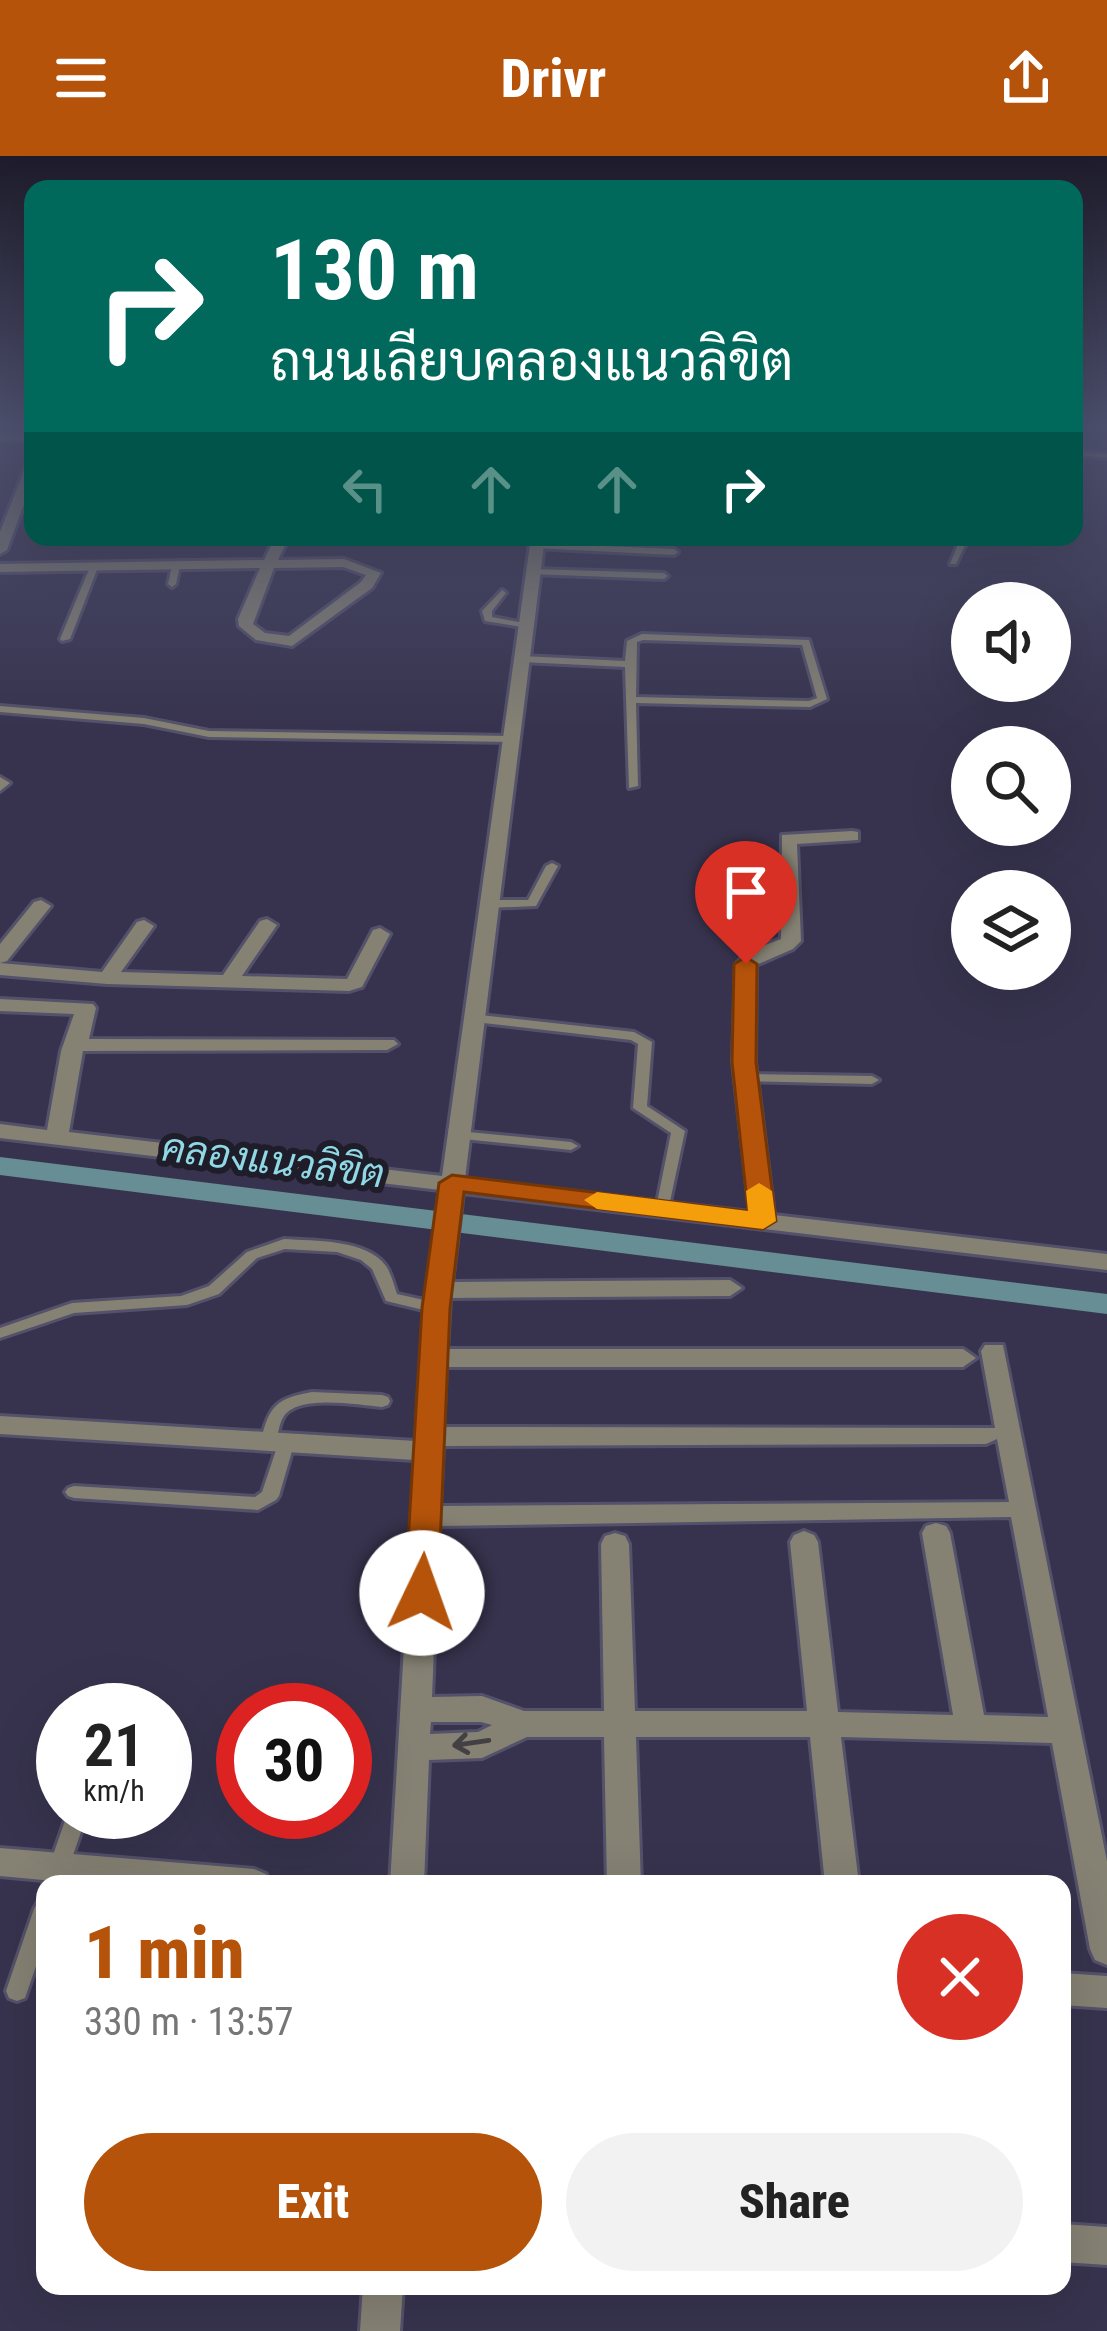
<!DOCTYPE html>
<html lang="en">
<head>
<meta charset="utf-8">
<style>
	body { margin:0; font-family:"Roboto Condensed",Sarabun,sans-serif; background:#f2f2f2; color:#222; height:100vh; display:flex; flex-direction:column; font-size:45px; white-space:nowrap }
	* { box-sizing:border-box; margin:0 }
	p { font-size:39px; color:#767676 }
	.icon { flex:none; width:66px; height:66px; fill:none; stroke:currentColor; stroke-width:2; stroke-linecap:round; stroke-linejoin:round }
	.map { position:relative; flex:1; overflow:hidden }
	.panel { position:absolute; left:36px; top:1719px; width:1035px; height:420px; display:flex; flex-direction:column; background:#fff; border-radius:24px; box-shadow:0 12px 48px #0002 }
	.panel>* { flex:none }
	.guide { position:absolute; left:24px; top:24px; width:1059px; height:366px; border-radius:24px; box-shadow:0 12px 48px #0002; background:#00695c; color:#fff; overflow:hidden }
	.controls { position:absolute; left:951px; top:426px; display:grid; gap:24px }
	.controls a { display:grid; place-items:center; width:120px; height:120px; border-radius:50%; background:#fff; box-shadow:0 12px 48px #0002; font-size:60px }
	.speed { position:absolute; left:36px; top:1527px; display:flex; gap:24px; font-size:60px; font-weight:700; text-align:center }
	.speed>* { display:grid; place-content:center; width:156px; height:156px; border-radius:50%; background:#fff; box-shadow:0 12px 48px #0002; line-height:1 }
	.speed small { font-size:30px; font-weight:400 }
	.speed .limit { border:18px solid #d22; background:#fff; color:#111 }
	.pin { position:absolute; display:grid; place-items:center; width:102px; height:102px; color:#fff; margin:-123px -51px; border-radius:50% 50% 50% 0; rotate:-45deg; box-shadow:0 0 12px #0007 }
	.pin .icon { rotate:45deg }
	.me { position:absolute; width:132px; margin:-66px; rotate:3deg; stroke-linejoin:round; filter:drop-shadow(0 0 9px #0008) }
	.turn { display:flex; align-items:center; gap:42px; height:252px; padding:0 48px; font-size:54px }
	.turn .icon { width:156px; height:156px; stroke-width:2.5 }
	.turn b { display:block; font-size:84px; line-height:102px }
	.lanes { display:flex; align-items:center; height:114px; padding:0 48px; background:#0003; justify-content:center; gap:60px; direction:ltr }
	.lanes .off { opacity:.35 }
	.round { display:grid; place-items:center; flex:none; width:126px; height:126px; border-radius:63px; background:#f2f2f2 }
	.head { display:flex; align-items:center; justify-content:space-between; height:204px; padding:0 48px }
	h1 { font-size:72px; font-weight:800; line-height:90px; color:#b45309 }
	.action { display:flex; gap:24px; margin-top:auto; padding:24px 48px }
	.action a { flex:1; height:138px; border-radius:72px; background:#b45309; color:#fff; font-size:48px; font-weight:800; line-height:138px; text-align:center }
	.action a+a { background:#f2f2f2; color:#222 }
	header { display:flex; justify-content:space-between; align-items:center; height:156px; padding:0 48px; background:#b45309; color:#fff; font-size:54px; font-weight:800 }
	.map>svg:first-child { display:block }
</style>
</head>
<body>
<header><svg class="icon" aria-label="menu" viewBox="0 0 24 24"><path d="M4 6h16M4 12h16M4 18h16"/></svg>Drivr<svg class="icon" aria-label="share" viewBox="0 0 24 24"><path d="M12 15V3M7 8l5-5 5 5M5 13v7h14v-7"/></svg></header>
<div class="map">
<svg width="1107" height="2175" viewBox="0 0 1107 2175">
	<rect width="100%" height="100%" fill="#37334e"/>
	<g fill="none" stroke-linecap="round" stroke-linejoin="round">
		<path fill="#678e94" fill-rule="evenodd" d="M0,1001l1107,137v20l-1107,-139z"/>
		<defs>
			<path id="lane" d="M1074,295l33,3v4l-33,-3z
				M961,381h8l-13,27h-6z
				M537,387l137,6 4,3 -4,3 -140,-7v-4z
				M176,407l4,3 -4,18 -4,3 -4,-3 4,-18z
				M94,408l4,3 -28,72 -8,2 -2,-2 30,-72z
				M534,413l130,4 4,3 -4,3 -133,-5 -1,-2z
				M502,434l4,3 -14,18v6l37,7v4l-44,-7 -3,-10z
				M642,478l167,6 18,59 -17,8 -174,-4 2,83 -9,2 -4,-121 -103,-5 -5,-3 5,-3 103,5 2,-20zM643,484l159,5 15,53 -8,3 -173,-4 1,-55z
				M0,550l144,12 65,13 301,5 5,3 -5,3 -301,-5 -65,-13 -144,-12z
				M0,621l10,6 -10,8z
				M552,707l6,3 -22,40 -49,2 -6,-4 6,-4h41l18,-34z
				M471,858l163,18 18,10 -5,64 38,25 -17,80 -5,2 -7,-5 15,-75 -38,-25 5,-64 -7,-4 -165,-19 -1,-3 1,-3z
				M746,918l126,2 7,4 -7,4 -131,-3 -2,-3 2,-3z
				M458,975l113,11 7,4 -7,4 -118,-12 -2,-3 2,-3z
				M284,1083c30,2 83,0 102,27 5,7 8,19 11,28l45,10 2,4 -8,5 -50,-12 -14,-32 -11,-9 -24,-8 -52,-3 -28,9 -38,36 -32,11 -113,8 -74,25v-10l72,-25 109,-7 28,-10 38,-34z
				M312,1236l70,3 6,2 2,4 -2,4 -6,2c-23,-2 -83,-13 -98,9 -5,7 -6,20 -9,28h-12l-2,-4c8,-34 16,-42 51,-48z
				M287,1279l6,2 2,4 -16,55 -3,4 -18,10 -184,-12 -6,-2 -3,-4 3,-4 6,-2 181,11 7,-5 17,-51 2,-4z
				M68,1656h20l-25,72h-18v5l-2,-5z
				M45,1744v40l-20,58 -8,3 -8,-3 -3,-7 28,-82 4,-7z"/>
			<path id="street" d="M33,276v8l-33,1v-8z
				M33,303v21l-26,70 -7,4v-22l27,-69z
				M275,381h14l-11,23 66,-1 37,14 -9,15 -80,58 -36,-6 -17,-14 -1,-7 22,-51 -260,4v-8l264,-4zM343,411l23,8 -5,7 -72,54 -24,-3 -12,-9 21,-56z
				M531,381h14l-80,642 285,33 -17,-150 3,-98 13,-13 32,-12 1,-104 70,-4 6,1v8l-61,4 4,97 -8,8 -37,16 -1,97 19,153 333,39v16l-644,-77 -11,89 278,-2 12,8 -12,8 -280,2 -3,51h516l13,9 -13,9h-517l-3,60 552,1 -14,-77 4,-6h18l104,516v104l-12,-5 -5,-11 -38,-206 -211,-6 18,147h-34l-15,-147h-174l5,147h-34l-3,-147h-77l-45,21 -53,2 -5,124h-34l25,-424 -415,-26v-18l416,25 8,-133 16,-118 -440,-52v-14l47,6 14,-79 13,-37 -74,-3v-12l93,5 3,4 -7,31 305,1 4,4 -11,6 -304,1 -14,81 373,44zM997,1283l12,63 -569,4 3,-60 543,-2zM1011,1361l37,200 -64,-2 -34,-182 -4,-7 -10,-3 -10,3 -4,7 31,182 -115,-3 -20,-170 -4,-7 -10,-4 -10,4 -4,7 17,169h-172l-6,-167 -4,-8 -10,-3 -10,3 -4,8 3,167h-80l-42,-15 -50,1 7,-171zM431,1566h50l11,3 -14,7 -48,2z
				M41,744l10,6 -44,55 -7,2v-19l34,-42z
				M267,763l10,6 -35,51 105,3 26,-49 7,-2 10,6 -28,53 -13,4 -242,-7 -107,-9v-12l102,9 35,-50 7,-2 10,6 -33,46 102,3 37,-54z
				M0,1692l254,21 12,5 5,10h-185l-86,-8z
				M1062,1817l45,3v32l-45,-3z
				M1062,2068l45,3v38l-45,-3z
				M363,2130h40l-3,45h-40z"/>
		</defs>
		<use href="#lane" stroke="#54516a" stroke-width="6"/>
		<use href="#street" stroke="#54516a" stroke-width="6"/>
		<use href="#lane" fill="#858173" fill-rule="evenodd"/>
		<use href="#street" fill="#858173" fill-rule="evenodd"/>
	</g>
	<defs><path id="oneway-shaft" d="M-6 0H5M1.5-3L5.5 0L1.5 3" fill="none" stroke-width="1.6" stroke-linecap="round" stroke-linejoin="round" transform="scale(3)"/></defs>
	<use stroke="#424043" href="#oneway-shaft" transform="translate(471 1587) rotate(172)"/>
	<linearGradient id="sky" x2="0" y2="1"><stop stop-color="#1e1c2b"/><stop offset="0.47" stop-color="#4d506e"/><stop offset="1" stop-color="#4d506e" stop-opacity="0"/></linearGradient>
	<rect width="1107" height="576" fill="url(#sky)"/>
	<path fill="#b45309" stroke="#753606" stroke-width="3" d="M746,801l11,7 -1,98 20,159 -13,8 -299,-37 -14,116 -12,285 -5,9 -11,4 -12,-4 -5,-9 17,-285 17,-125 13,-8 296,36 -16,-149 2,-98z"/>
	<path fill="#f59e0b" d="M759,1027l13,8 4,30 -13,8 -166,-20 -13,-9 13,-8 151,19 -2,-20z"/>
	<g text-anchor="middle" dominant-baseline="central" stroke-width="12" stroke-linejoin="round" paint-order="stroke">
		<g font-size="39" font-style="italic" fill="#8fd8e4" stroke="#1e1d29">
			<text transform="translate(273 1005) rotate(7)">คลองแนวลิขิต</text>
		</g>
	</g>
</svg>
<div class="controls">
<a><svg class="icon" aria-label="sound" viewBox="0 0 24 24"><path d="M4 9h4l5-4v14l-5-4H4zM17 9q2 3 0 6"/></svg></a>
<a><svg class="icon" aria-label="search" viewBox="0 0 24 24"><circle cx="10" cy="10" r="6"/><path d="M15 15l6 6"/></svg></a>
<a><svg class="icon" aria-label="layers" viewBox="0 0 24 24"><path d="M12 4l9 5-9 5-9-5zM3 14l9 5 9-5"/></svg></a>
</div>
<div class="speed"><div>21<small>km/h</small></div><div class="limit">30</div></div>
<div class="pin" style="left:746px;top:808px;background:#d93025"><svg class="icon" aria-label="arrive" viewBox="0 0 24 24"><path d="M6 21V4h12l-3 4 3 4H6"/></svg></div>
<svg class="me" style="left:422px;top:1437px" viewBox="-20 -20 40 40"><circle r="19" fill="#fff"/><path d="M0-13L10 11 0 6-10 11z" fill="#b45309"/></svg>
<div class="guide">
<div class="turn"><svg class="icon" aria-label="right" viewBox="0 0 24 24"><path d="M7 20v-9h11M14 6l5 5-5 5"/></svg><div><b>130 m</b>ถนนเลียบคลองแนวลิขิต</div></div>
<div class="lanes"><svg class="icon off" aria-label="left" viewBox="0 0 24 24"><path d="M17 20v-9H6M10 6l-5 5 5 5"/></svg><svg class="icon off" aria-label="ahead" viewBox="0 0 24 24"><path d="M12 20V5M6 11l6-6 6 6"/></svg><svg class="icon off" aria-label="ahead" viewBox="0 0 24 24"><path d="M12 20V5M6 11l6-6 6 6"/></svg><svg class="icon" aria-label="right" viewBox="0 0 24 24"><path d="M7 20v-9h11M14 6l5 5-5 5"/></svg></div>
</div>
<section class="panel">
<div class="head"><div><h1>1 min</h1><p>330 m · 13:57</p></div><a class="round" style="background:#d93025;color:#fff"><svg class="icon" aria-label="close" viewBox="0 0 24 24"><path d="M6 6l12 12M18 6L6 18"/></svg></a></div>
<div class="action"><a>Exit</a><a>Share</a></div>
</section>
</div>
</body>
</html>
